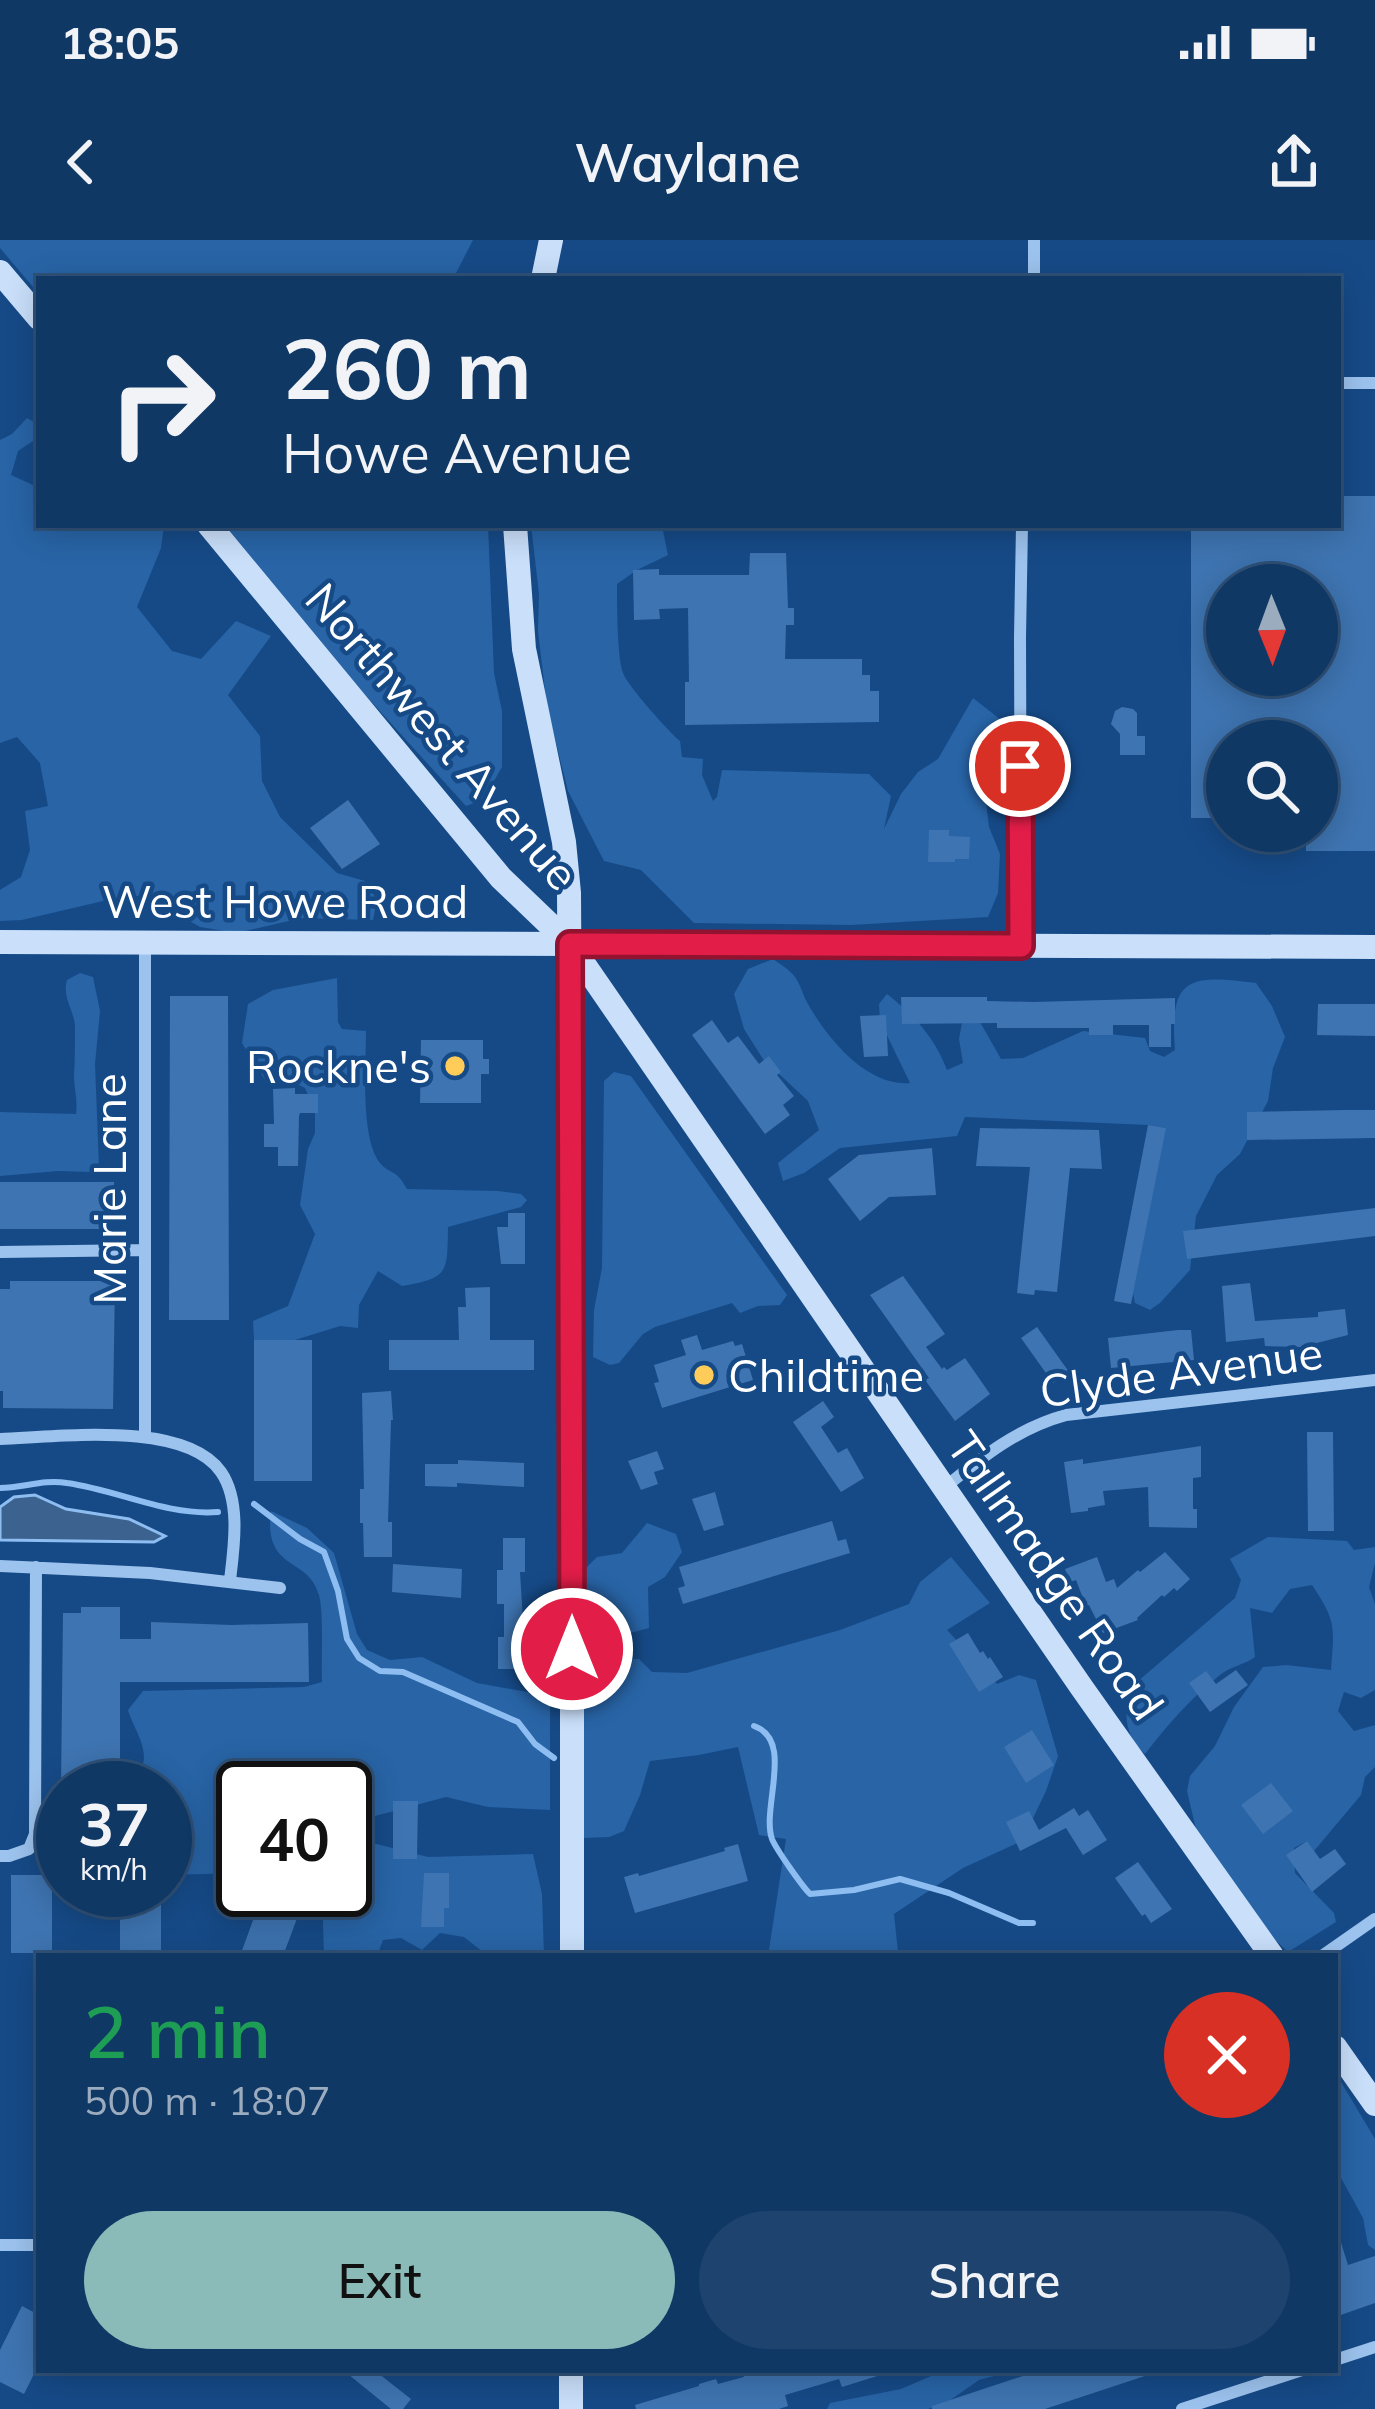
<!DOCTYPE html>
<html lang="en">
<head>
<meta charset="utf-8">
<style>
	body { margin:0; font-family:Mulish,sans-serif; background:#1e436e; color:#f1f3f6; height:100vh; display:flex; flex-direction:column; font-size:45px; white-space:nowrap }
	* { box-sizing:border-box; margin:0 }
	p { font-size:39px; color:#9cacbf }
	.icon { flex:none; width:66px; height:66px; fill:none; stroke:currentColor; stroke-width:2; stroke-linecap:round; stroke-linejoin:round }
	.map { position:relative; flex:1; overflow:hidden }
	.panel { position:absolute; left:36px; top:1713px; width:1302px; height:420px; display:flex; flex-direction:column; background:#103865; border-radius:0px; box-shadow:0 6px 30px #0003,0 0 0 3px #305279 }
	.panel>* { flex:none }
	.banner { position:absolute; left:36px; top:36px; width:1305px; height:252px; border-radius:0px; box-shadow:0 6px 30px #0003,0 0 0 3px #305279; background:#103865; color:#f1f3f6; overflow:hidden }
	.needle { width:78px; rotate:179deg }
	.tools { position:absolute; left:1206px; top:324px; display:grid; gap:24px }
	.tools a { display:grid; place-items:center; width:132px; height:132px; border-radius:50%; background:#103865; box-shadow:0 6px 30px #0003,0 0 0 3px #305279; font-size:60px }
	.speed { position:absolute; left:36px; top:1521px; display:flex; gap:24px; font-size:60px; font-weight:700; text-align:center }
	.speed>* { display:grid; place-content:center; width:156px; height:156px; border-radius:50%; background:#103865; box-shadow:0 6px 30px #0003,0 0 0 3px #305279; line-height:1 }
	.speed small { font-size:30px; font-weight:400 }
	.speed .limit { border:6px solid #111; border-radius:18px; background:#fff; color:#111 }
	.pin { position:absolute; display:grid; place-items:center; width:102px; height:102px; color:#fff; margin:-51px; border:6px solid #fff; border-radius:50%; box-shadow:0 3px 12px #0007 }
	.me { position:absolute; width:132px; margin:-66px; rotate:0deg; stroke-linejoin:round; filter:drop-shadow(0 0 9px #0008) }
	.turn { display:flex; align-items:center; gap:42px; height:252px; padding:0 48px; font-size:54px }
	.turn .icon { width:156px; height:156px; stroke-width:2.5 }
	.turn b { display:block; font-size:84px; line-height:102px }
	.round { display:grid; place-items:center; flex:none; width:126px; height:126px; border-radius:63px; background:#1e436e }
	.summary { display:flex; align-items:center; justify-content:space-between; height:204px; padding:0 48px }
	h1 { font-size:72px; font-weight:600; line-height:90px; color:#1e9e55 }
	.primary-button { display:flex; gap:24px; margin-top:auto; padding:24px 48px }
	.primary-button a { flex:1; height:138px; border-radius:72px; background:#8bbbb9; color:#111; font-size:48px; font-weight:600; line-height:138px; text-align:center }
	.primary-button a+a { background:#1e436e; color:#f1f3f6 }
	.status { display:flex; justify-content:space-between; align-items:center; height:84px; padding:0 60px; background:#103865; direction:ltr }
	.status svg { height:33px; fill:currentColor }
	header { display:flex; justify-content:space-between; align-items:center; height:156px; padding:0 48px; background:#103865; font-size:54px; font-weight:600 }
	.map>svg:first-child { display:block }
</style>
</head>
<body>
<div class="status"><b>18:05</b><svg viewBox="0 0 49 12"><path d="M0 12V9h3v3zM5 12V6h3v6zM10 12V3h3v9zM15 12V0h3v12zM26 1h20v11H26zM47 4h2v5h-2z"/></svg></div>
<header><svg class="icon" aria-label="back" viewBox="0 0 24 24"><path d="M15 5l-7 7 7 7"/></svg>Waylane<svg class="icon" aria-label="share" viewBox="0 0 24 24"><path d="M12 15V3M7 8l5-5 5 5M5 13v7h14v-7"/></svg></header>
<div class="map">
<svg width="1375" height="2169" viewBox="0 0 1375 2169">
	<rect width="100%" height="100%" fill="#164a87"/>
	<path fill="#2864a6" d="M0,0h473l-20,39h-414v15l-39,-46z
		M27,178l12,7v12l-21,14 -7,24 22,10 6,-6v46h125l-3,23 -24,59 35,44 29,8 35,-38 35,15 -43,59 32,41 2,45 18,36 57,56 28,8 12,19 -4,20 -71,-2 -65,15 -37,-6 -55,-32 -42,6 -81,19 -22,1v-31l21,-13 9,-27 -5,-39 23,-5 -8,-43 -23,-26 -17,6v-303l12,-6z
		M225,285h263l6,148 8,38v56l-19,33 -17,6 -128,-141z
		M531,285h120l12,6 5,24 -31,15 -20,14c0,18 0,73 6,89 4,12 46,59 57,68l2,16 21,2 -1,16 11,26 4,-4 5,-27 147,4 22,22 -7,33 17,-35 17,-22 20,-13 35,-61 28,22 -2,45 -13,37 3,25 11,27 -2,39 -10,24 -137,8 -157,-2 -53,-53 -37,-9 -36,-70 -21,-84 -9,-76 1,-37z
		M773,719c7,5 17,11 22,18 6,8 8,19 13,27 19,34 59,83 102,79l-30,-62 -1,-17 8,-10c27,21 48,44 60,76l16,-7 -4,-24 3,-16 18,-1 21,37 22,-1 60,-27 62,7 5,13 14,6 11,-7c-6,-73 14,-76 81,-67l16,23 13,31 -12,31 -5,33 -28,53 -23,21 -21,41 -6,54 -30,33 -10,7 -15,-7 -2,-10 32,-165 -17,-3 -183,-8 -8,19 -117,12 -36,25 -21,8 -5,-18 41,-33 -11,-29 -45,-42 -19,-30 -10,-35 14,-25z
		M80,733l13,4 7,34 -5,53 4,103 -8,5 -33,-1 -58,5v-64l76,2c2,-14 -2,-25 -2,-38 1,-17 1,-33 1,-49 -1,-18 -13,-29 -8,-47z
		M337,738l1,44 4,7 24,2c0,33 -6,107 14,132 10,12 16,5 27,26l91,2 23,3 6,6 -6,7 -73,20c-1,45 2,51 -46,59l-24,-15 -19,34 -1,23 -18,-2 -45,14h-41l-1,-19 35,-15 27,-72 -15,-29 8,-56 7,-16v-21l-10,-24 -13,-7 -25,2 -25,-40 6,-39 25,-14z
		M614,832l17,4 156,219 -7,10 -22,1 -18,7 -8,-10 -77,24 -12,7 -24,29 -9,2 -17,-8 1,-47 8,-42 2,-187z
		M271,1271l36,17 27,25 23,81 10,16 23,10 32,-3 55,26 73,13v114l-62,-3 -42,-10 -93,25 -4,15 79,20 105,-3 9,40 2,62h-56l-24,-19 -24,-4 -18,17 -21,-12 -18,2 -6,16h-53l-2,-66h23v-102h-102v85l-78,2v-87h-25c-1,-11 3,-19 4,-30 0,-18 -11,-31 -16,-48l15,-19 161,-4 18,-5c-1,-23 2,-67 -3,-87 -10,-39 -56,-23 -48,-84z
		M647,1283l29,11 6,18 -17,25 -17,10 1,41 -19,5 -35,-1 -12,-16 2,-47 12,-12 25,-4z
		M1268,1297l79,4 7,9 21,-3v16l-6,24 6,17v86l-14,8 -17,-6 -6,19 16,20 21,-6v42l-10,10 -4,18 -47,56 -7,-10 -13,7 1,25 39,40 2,9 -48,30 -16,-15 -76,-108 -9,-38 3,-15 25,-30 19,-39 29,-40 23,-2 45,5c3,-43 6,-48 -19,-85l-22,4 -18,24 -22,-5 5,49c-11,8 -24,9 -35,18 -29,23 -52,49 -75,79 -23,-21 -23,-46 -8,-72l98,-84 6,-18 -11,-21z
		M951,1317l39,46 -43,27 50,54 22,-9 17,5 22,76 -12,35 -24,50 -59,27 -69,46 4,38 7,4h-137l18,-117 -27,-4 -21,-88 -39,8 -49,6 -10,34 -16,36 -15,6 -27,1 2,-178 55,-1 13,13 35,1 153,-43 69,-26 11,-22z
		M1335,1832l40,67v111l-7,-5 -5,-27 -28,-51z
		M945,2130h71l-37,10 -33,23 -18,6h-101l3,-6 71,-14z"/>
	<path fill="#3c6290" stroke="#8ebef1" stroke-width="3" d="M35,1255l31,14 63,10 36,17 -11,6 -154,-2v-33l14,-10z"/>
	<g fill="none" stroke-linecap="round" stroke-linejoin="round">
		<path stroke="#8ebef1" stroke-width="6" d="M0,1248c23,0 43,-9 67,-5 51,7 99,33 151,29
			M254,1264l46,35 24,13 14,39 9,48 12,19 21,13 23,1 115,50 17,22 19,14
			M754,1486c41,14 7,82 18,113 4,10 30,47 38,55l44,-4 46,-11 49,14 70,30h14"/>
	</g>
	<path fill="#3e74b1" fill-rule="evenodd" d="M1338,256h37v355h-69v-20h11v-90h-90v77h-36v-293h147zM1227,345h90v90h-90z
		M750,313h36l2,55h6v17h-8l-1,34h77v16h8v16h9v31l-194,3v-43h4l-1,-74 -29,1 1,10 -26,1 -1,-50 26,-1v6h90z
		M1122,467l11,2 4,4v23h8v19h-25v-21l-9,-10 4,-13z
		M348,560l32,44 -38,25 -32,-41z
		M929,590h20v6l21,1 -1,22h-14v3h-27z
		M170,756h58l1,324h-60z
		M901,757h86v4l47,1 141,-4v26h-4v23h-22v-22h-36v10h-24v-7h-92v-5l-95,1z
		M1318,764h57v32l-58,-1z
		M886,775l2,41 -24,1 -4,-41z
		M712,780l16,23 10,-7 21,28 10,-8 12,16 -4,3 17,21 -11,9 7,10 -25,19 -73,-99z
		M421,800h62v19h6v15h-8v29h-61z
		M295,848v6h23v19h-18l-1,3 -1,50h-20v-19h-14v-23h10l-1,-35z
		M1346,870h29v28l-128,2v-28z
		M1148,885l18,3 -35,176 -17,-3z
		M980,888l119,2 3,39 -32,-1 -13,124 -22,-2 -1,5 -17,-2 13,-126 -54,-1z
		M932,908l4,47 -47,2 -29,24 -32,-42 31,-24z
		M0,942h114v37h-13v10h-101z
		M1375,968v28l-188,23 -4,-28z
		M508,973h17v51h-24l-4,-37h11z
		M903,1036l42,58 -19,13 16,22 2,-2 3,3 18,-12 25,36 -35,27 -30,-41 4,-2 -59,-83z
		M10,1041h105l-2,128 -110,-1v-17h-3v-102h10z
		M1250,1043l5,38 63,-4v-5l27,-3 3,26 -47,12 -36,-1 -1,-8 -38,4 -4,-56z
		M490,1047v53h44v30h-145v-30h70l-1,-33h8l-1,-19z
		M1037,1087l32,45 -16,11 -32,-45z
		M1178,1090h13l3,30 -83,8 -3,-30z
		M697,1095l5,15 31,-9 2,5 7,-2 11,36 -91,28 -8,-25 5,-1 -5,-17 32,-10 -5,-15z
		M254,1100h58v141h-58z
		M391,1151l2,29h-2l-3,102h4v35h-28l-1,-34h-3v-34h4l-2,-96z
		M823,1161l11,16 -13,10 17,26 9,-5 17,30 -23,14 -48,-70z
		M1307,1192h26l1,99h-26z
		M1201,1206v31l-8,1v31h4v19l-48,-1 -1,-40 -45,4 2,14 -17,3v3l-17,2 -7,-51 19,-3v5z
		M657,1211l7,18 -10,3 4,12 -17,6 -13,-29z
		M458,1220l66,3v24l-67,-4v4l-32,-1v-22h33z
		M715,1252l9,33 -20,6 -12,-32z
		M832,1281l6,20 8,-2 4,14 -167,51 -5,-16 7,-2 -6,-19z
		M503,1298h22v34h-5l4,65 -4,-1v33h-22v-32h6v-33h-7v-34h6z
		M1165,1312l25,27 -13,12 -3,-3 -10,9 -2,-2 -25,23 1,2 -35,13 -14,-28 -3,1 -10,-26 -6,2 -5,-13 32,-12 9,25 8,-3 3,9 21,-18 2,2z
		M393,1324l69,5 -1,29 -69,-6z
		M81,1367h39v32h31v-17l80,3 77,-2 1,59h-189v106h-59l2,-175h18z
		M968,1393l12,20 3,-2 5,8 2,-2 13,20 -24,15 -30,-48z
		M1236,1430l12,15 -38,27 -21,-29 17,-12 10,13z
		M1032,1490l22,35 -28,18 -22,-36z
		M1271,1543l22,28 -30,23 -22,-29z
		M393,1561h25l-1,58h-24z
		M1074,1568l5,8 9,-6 19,30 -24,15 -17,-27 -46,23 -14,-29 23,-11 10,19z
		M1307,1601l13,18 15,-10 11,15 -34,28 -26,-37z
		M738,1604l10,37 -113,32 -11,-36 14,-4 1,3 86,-25 -1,-3z
		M1138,1622l34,47 -21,14 -6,-9 -3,2 -27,-38z
		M424,1633h25v35h-5v19h-23z
		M11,1635h41v78h-41z
		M120,1650h41v63h-41z
		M264,1650h21l20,7 -22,59h-43z
		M1335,1996h4l9,29 27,-9v47l-40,14z
		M22,2066l17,9v49l-15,30 -24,-12v-32z
		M343,2130h31l37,29 -8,10h-12z
		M742,2130h144l1,3 -45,14 -3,-8 -54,16 3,11 -9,3h-143l-1,-4 64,-19v-2l17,-5 2,5 26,-7z
		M1041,2130h116v2l-112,37h-113v-3z"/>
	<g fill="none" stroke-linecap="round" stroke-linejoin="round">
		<path stroke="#9cc3ee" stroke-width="12" d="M1034,0v39
			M1338,143h37
			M145,703v493
			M1021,706l-1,-309 2,-112
			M0,1012l144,-2
			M0,1199c57,-2 185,-19 221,33 20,29 13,75 9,108
			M944,1248c38,-31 74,-60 122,-73l309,-35
			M0,1326l150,7 130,15
			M0,1616h9l20,-7 6,-15 1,-267
			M1322,1716l53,-37
			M0,2005h39
			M1335,2120l40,-13
			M1182,2169l120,-39"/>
		<path stroke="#c9dffa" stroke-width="24" d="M0,32l39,46
			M543,39l8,-39
			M209,285l292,353 69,66 512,744 190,268
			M515,285l9,124 40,193 5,51 3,485v578
			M0,702l1375,5
			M1335,1807l40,57
			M571,2169v-39"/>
	</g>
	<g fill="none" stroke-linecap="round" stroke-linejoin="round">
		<defs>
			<path id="route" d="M572,1409l-2,-705 451,2 -1,-180"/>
		</defs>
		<use href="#route" stroke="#92132f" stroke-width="30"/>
		<use href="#route" stroke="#e11d48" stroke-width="21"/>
	</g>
	<g fill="#ffcc59" stroke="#164a87" stroke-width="4.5">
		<circle cx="455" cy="826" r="12"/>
		<circle cx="704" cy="1135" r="12"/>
	</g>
	<g text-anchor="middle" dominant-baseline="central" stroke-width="9" stroke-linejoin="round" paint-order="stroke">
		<g font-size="45" fill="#fff" stroke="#164a87">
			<text transform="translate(443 496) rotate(49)">Northwest Avenue</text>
			<text x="285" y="661">West Howe Road</text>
			<text transform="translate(109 949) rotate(-90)">Marie Lane</text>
			<text transform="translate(1181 1131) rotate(-8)">Clyde Avenue</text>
			<text transform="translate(1056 1335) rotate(55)">Tallmadge Road</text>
		</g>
		<g font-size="45" fill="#fff" stroke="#164a87" text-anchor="end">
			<text x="431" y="826">Rockne's</text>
			<text x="728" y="1135" text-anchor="start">Childtime</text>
		</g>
	</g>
</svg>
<div class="tools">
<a><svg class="needle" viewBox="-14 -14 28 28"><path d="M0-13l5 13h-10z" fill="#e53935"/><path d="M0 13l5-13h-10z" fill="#9cacbf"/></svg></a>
<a><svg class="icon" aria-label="search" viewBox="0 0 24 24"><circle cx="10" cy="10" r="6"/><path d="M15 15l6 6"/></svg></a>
</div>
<div class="speed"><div>37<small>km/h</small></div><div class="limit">40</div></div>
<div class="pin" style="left:1020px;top:526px;background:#d93025"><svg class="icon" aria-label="arrive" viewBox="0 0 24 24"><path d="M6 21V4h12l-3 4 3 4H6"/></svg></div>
<svg class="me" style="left:572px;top:1409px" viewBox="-20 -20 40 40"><circle r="17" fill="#e11d48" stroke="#fff" stroke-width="3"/><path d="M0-11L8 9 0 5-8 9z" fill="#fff"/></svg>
<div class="banner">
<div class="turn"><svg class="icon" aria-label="right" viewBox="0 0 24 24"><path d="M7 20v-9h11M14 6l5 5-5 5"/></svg><div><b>260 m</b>Howe Avenue</div></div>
</div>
<section class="panel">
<div class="summary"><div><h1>2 min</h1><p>500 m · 18:07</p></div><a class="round" style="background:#d93025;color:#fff"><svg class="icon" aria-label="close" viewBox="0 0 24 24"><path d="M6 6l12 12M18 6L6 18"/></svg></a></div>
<div class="primary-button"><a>Exit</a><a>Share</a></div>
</section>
</div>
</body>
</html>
